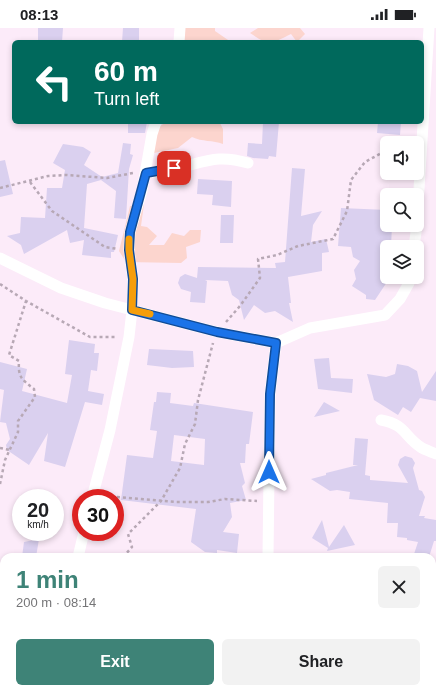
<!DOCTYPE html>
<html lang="en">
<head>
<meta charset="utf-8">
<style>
	body { margin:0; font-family:Helvetica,sans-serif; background:#f2f2f2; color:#202124; height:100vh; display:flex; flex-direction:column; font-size:15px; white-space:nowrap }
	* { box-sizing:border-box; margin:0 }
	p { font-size:13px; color:#757577 }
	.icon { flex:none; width:22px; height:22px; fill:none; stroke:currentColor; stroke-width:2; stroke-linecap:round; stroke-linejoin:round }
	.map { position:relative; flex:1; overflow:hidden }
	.sheet { position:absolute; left:0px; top:525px; width:436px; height:140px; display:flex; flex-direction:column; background:#fff; border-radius:12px 12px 0 0; box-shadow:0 2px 6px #0003 }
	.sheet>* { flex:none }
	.guide { position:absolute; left:12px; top:12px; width:412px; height:84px; border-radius:6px; box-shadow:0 2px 6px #0003; background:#00695c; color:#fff; overflow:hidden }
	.controls { position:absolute; left:380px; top:108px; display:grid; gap:8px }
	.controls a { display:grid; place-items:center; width:44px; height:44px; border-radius:6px; background:#fff; box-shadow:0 2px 6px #0003; font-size:20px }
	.speed { position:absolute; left:12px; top:461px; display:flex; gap:8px; font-size:20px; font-weight:700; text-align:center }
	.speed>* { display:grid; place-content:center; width:52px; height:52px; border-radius:50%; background:#fff; box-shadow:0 2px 6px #0003; line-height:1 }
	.speed small { font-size:10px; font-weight:400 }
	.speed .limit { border:6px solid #d22; background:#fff; color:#111 }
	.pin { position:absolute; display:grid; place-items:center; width:34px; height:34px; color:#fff; margin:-17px; border-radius:8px; box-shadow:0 2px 6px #0006 }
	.me { position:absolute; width:44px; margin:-22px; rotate:0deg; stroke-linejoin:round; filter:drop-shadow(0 0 3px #0008) }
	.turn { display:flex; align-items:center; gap:14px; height:84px; padding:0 16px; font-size:18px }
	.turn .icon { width:52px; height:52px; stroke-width:2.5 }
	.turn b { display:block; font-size:28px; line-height:34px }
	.round { display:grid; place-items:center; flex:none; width:42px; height:42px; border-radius:6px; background:#f2f2f2 }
	.summary { display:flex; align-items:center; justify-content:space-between; height:68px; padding:0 16px }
	h1 { font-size:24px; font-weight:700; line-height:30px; color:#3e8377 }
	.cta { display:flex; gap:8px; margin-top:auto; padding:8px 16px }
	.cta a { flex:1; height:46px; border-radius:6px; background:#3e8377; color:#fff; font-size:16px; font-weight:700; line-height:46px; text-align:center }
	.cta a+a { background:#f2f2f2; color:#202124 }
	.status { display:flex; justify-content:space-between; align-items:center; height:28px; padding:0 20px; background:#fff; direction:ltr }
	.status svg { height:11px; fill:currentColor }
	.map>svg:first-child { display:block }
</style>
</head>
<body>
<div class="status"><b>08:13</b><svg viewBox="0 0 49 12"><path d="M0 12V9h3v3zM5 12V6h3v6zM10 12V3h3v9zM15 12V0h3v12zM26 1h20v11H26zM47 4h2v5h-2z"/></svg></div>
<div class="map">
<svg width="436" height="665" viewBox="0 0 436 665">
	<rect width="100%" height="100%" fill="#fcebf9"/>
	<path fill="#fcd5ce" d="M181,0h34v3l16,11h-47z
		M258,0h42l5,6 -8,8 -6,-8c-20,10 -22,12 -41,-1z
		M164,94l56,1 3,6v15c-10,-4 -21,-2 -31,-7l-14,11 -24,5 -4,-19 13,-10z
		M144,176l-3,22 6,1 10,9 -8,9h15l8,-12 12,3 6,-6h11l-1,12 -14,5 1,11 -6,5 -55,-1 -7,-11 11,-45z"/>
	<path fill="#dad0ef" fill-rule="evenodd" d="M38,0h25l-1,14h-24z
		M123,0h16v14h-17z
		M128,94h19l-2,11h-17z
		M263,94h16l-3,35 -7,-1 -1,3 -15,-1 -6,-2 1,-13 14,1z
		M378,94h23l-1,13 -23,-2z
		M123,115l8,1 -1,10 3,1 -4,14 -3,50 -12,-1 2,-27 -15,-11 -14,4 -3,44 34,7 -4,17h-3v6l-29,-3 2,-15 -14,3 -3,-13 -43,24 -3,-9 -14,-9 13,-3 1,-16 24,1 2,-30h15l3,-18 -12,-7 10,-19 20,3 8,5 -7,13 18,12 16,-4z
		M5,132l8,34 -13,3v-36z
		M292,140l13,1 -4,47 21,-5 -9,14 -2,17 15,-3 3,13 -7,1v18l-34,6 3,26h-2l4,19 -18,-11 -10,2 -11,-8 -10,15 -5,-20 -7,-5 -4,-14 -23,-1 2,1 -2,22 -15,-1 1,-10 -10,-3 -3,-6 2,-6 5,-3 12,4 1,-11 78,1 -1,-5 10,-1z
		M198,151l34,2 -1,26 -19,-2 1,-10 -16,-1z
		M341,180l46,2v15h5l-1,22h-4v35l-12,18 -9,-1v-4l-14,-9 4,-7 -2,-9 6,-9 -7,-4 -2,-10 -13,-1z
		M221,187h13l-1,28h-13z
		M69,312l26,4 -1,9h5l-2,18 -6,-1 -3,21 16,3 -2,11 -17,-3 -20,65 -21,-6 4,-28 -19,32 -22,-15 -1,-5 4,-6 -4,-16 -6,-1 4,-32 -4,-1v-27l27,7 -5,22 45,12 5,-28 -7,-1z
		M149,321l44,2 1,16 -22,1 -25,-3z
		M329,330l2,20 22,1 -1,14 -34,-4 -4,-30z
		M397,336l11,2 9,5 5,21 14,-21v30l-16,-3 -9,14 -8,-5 -5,8 -24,-15 -7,-26 19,3 9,-3z
		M157,364l14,1 -1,10 23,3 1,-3 59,9 -4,32h-3l-1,19h-5l5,20 -3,3 4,14 -16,3 2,14 -9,15 16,2 -2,19 -20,-3v3l-12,-1 -14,-10 5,-33 -75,-9 6,-45 26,3 4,-27 -7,-1 4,-28h2zM174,407l31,4 -1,26 -33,-4z
		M324,374l16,9 -26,6z
		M355,410l13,1 -3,36 5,1v4l38,3 -10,-18 2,-6 5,-3 7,2 3,5 -2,5 6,22 3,1 3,6 -6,19h6l-1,2 12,2v21h-2l-5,16h-16l5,-15 -11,-2v-2l-10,-1 1,-14h-11l1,-20 -39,-4 1,-7 -13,-2 -7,1 -19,-12 15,-4v-2l32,-8h-5z
		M322,492l7,27 15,-22 11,20 -28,6 1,-3 -16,-10z
		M39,511l-3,18h-14l2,-15z"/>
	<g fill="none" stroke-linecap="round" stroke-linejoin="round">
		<path stroke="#b7a8b5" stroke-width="2.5" stroke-dasharray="3 3" stroke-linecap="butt" d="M400,115l10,-6
			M30,154l22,29 53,36 13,2
			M0,160l48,-12 18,-1 41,3 26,-5
			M0,256l26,17 64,36h26
			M226,294l14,-16 20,-28 -2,-19 19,-4 21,-9 35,-7 14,-28 4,-31 14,-18 22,-12
			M0,420l10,2
			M0,456l5,-24 13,-28v-11l17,-24 -1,-8c-13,-10 -16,-12 -15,-28l-10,-6 17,-54
			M105,468l71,6h32l17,-3 32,2
			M123,529l9,-10 -4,-13 33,-33 19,-33 5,-24 10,-20 3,-24 15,-57
			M111,661l2,4"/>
		<path stroke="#fff" stroke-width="11" d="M179,14l1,-14
			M146,145c15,-2 30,-4 44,-8 23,-6 34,-9 58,-2
			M417,193l12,-193
			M414,219l3,-22
			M0,230l61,30 44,15 112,29 59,11
			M381,392c26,5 22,16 41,28 4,2 9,4 14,6
			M92,470l18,-68 19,-93 3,-27 1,-31 -4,-29 1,-18 12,-41 10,-57 4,-12
			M78,529l6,-25
			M268,529l2,-163 6,-51 34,-15 75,-13 15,-16 9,-16 1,-6
			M432,643l3,-7 1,1
			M36,665l2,-4
			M264,665v-4
			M424,665l1,-4"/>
	</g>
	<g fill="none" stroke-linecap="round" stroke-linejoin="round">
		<defs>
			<path id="route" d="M174,140l-28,5 -16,59 -1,18 4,29 -1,31 85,22 59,11 -6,51 -1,78"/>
		</defs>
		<use href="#route" stroke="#114b97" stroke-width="10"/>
		<use href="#route" stroke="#1a73e8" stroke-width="7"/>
		<path stroke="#f59e0b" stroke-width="7" d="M129,211v11l4,29 -1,31 18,4"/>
	</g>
</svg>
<div class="controls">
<a><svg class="icon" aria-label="sound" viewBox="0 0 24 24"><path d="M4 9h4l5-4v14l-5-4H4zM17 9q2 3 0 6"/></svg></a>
<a><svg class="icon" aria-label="search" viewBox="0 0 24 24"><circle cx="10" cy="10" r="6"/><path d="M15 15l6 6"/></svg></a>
<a><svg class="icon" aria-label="layers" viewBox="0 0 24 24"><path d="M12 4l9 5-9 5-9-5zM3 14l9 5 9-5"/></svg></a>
</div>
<div class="speed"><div>20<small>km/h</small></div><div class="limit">30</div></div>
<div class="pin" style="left:174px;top:140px;background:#d93025"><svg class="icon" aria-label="arrive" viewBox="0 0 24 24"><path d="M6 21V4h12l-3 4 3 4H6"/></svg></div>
<svg class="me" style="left:269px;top:444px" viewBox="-20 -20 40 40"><path d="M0-17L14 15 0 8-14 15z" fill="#1a73e8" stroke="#fff" stroke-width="4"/></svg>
<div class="guide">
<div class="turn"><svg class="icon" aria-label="left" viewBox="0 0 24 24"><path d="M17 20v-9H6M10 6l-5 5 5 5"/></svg><div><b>60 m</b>Turn left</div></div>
</div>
<section class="sheet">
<div class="summary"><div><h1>1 min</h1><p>200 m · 08:14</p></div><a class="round"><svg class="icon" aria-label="close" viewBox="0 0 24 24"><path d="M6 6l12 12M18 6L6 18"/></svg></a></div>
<div class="cta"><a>Exit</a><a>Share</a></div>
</section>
</div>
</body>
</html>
